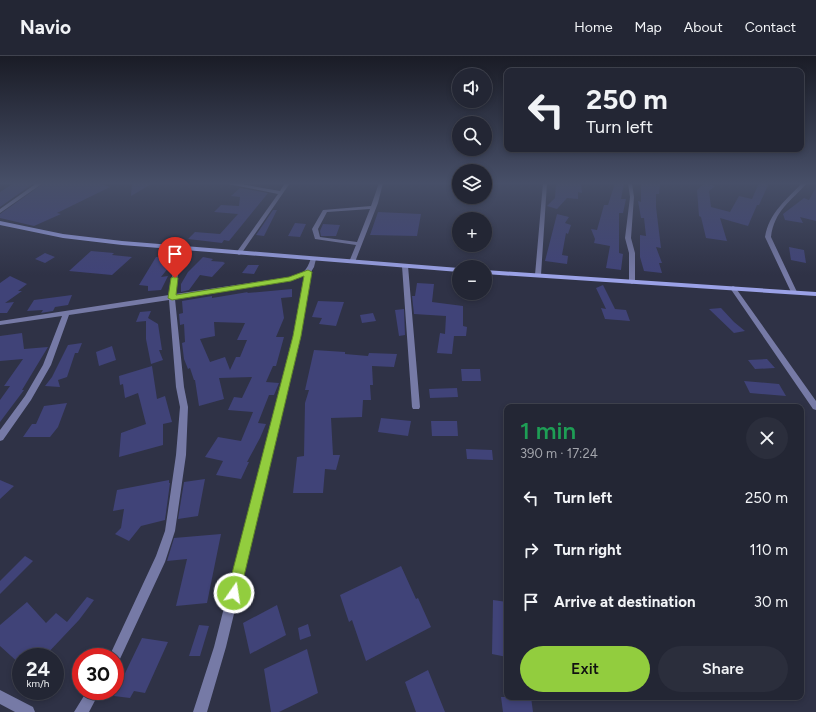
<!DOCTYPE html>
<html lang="en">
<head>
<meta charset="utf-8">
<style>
	body { margin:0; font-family:Figtree,sans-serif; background:#2b2e3c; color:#f1f3f6; height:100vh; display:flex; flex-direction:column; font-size:15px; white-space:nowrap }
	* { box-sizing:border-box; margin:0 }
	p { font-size:13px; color:#a3a5ac }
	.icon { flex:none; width:22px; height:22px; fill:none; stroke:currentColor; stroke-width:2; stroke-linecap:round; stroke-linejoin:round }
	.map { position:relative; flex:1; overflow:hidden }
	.sheet { position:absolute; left:504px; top:348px; width:300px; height:296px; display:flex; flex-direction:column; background:#232634; border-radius:8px; box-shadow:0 2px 6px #0003,0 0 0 1px #40434f }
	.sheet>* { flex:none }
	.hud { position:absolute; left:504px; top:12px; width:300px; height:84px; border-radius:8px; box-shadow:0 2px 6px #0003,0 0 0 1px #40434f; background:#232634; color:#f1f3f6; overflow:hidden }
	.controls { position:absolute; left:452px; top:12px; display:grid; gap:8px }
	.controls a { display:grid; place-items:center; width:40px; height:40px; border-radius:50%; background:#232634; box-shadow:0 2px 6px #0003,0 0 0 1px #40434f; font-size:20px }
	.speed { position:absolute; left:12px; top:592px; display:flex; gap:8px; font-size:20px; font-weight:700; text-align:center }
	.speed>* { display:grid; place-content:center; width:52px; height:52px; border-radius:50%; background:#232634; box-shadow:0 2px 6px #0003,0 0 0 1px #40434f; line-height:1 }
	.speed small { font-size:10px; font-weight:400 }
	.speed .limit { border:6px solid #d22; background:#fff; color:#111 }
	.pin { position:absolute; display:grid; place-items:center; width:34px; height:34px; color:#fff; margin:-41px -17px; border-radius:50% 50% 50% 0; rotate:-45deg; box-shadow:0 0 4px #0007 }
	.pin .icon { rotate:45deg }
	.me { position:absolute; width:44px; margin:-22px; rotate:13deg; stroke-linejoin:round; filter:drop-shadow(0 0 3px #0008) }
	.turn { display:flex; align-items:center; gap:14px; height:84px; padding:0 16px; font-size:18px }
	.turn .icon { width:52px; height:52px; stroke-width:2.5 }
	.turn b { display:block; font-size:28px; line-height:34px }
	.round { display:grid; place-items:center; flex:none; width:42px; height:42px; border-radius:21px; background:#2b2e3c }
	.overview { display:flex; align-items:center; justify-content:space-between; height:68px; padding:0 16px }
	h1 { font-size:24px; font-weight:600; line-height:30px; color:#1e9e55 }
	.primary-button { display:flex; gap:8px; margin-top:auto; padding:8px 16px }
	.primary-button a { flex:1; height:46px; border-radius:24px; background:#92cd3e; color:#111; font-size:16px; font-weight:600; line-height:46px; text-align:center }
	.primary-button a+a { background:#2b2e3c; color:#f1f3f6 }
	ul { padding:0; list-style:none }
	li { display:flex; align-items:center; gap:12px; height:52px; padding:0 16px }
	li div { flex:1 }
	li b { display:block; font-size:15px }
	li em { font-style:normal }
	header { display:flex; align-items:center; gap:24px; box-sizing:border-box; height:56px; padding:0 20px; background:#232634; border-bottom:1px solid #40434f }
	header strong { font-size:19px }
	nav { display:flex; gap:22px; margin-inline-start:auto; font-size:14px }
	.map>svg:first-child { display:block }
</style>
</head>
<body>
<header>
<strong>Navio</strong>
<nav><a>Home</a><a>Map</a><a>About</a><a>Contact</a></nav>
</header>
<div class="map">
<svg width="816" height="656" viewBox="0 0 816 656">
	<rect width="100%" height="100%" fill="#2f3246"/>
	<path fill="#404378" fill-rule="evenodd" d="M14,127h20l-34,24v-15z
		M44,127h54l12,4 -53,26 4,1 -27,12 -34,-8v-4z
		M132,127h21l-22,13z
		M556,127h25l1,10 -4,-1v7l-11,-1 -10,11 -10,-3 8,-8z
		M615,127h9l-3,16h5l-3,14h-4v40l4,1 -2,16 -15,-2 4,-22 -16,-3 1,-4 -4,-10 6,1 7,-25h4z
		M641,127h19l-1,11h-3v13l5,41 -5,-1 6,16h-3l3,10 -18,-2 -4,-14v-22l6,1 -2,-18h-3l-3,-17 3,1z
		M705,127l10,3 -6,5 2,16 19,5 9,-16 13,3 7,-16h10l-10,22h-2l-9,21 -28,-8 7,23 -21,-3 -5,-21 -2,-1 -2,-26z
		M816,131v34l-16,-4 3,6 -18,-3 -2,-6 21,-16 5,2z
		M240,132l28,5 -39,48 -5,-1 -2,3 -34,-4 7,-7 25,2 18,-20 -24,-2 7,-7 18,1 1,-9 -9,-1z
		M273,154h4l-13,26 -8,-1z
		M378,156l43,2 -4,22 -47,-1z
		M557,158l12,3 -4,6 6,2 -3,9 -2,-1 -4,22 6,1 -1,8 -22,-3z
		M295,167l11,1 -6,13 -12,-1z
		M323,168l17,1 -4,11h-15l-1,-5z
		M789,191l15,3 2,13 -15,-3z
		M91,195l23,2 -2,2 20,2 -20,18 -43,-4z
		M45,197l10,4 -10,6 -10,-4z
		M156,201l18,1 -1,4 -12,15 7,-1 -7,14 -13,1v-5l-9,-1z
		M203,201l10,2 -2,2 14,1 -2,1h2l-13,14 -12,-2 -11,15 -8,2v-8l7,-12z
		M248,209h11l-5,9 -12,-1z
		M10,220l17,8 -9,7h4l-17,12 9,-1 -7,11h-7v-30z
		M417,227l17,1 -2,18 31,4v20l4,1 -1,9h-12l-2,18 -15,-1 3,-20 5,1 1,-18 -32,-2 -2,-18h3z
		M603,229l12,24 11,1 4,11 -25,-2 -4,-11 5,1 -10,-21z
		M292,233v8l-11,1 3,20 -8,19h8l-8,29h-3l-7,16 13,1 -5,12h-5l-11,28 8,1 -6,14 -13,24h2l-8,17 -25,-4 7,-14 -18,-4 13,-20 23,4 12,-29 -25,-2 6,-13 8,1 10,-21 -33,1 5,21 -25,7 -4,-26h-1l-4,-12 -2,1 -4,-10 -2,-16 3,-1 -1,-18 -4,1 -1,-11 4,-1 -1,-12 30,-5v2l36,-6 -1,1zM214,266l31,1 -8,17h10l-7,17h-4l-6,13 -5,-13 -15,5 -10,-23 15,-3z
		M72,239l-4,10 -13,2 -2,4 -12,2 2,-3 -16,1 7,-11z
		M318,245l26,1 -8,24 -17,-2 3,-6 -10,-1z
		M721,252l13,14 11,9 -11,2 -25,-24z
		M404,253l1,26 -6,1 -4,-26z
		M151,255l-3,7 10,6 4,26h-3l4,10 -12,4 -5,-25v-18l-10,1 4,-10z
		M373,257l3,8 -14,2 -2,-8z
		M22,277l2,16 24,-2 -26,43h2l-24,32v-22l10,-14h-6l19,-27 -23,2v-25z
		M82,287l-4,10h-3l-8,24 -9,3 2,7 -15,-1 7,-9 16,-32z
		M112,290l4,14 -17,6 -3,-14z
		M314,294l31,2v2l23,2 1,-3 28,1 -3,13 -22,-1 1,19h-3l1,15h-8l-1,17 -31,1 2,37h7l-4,15 -11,-1 -2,24h-30l4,-36 7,-1 1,-53 4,-13h-4z
		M767,303l8,9 -20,1 -7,-9z
		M152,310l5,33 8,-3 7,26 -9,2v21l-44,12 2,-24 25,-9 -8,-31 -13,5 -2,-14 -3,1 -1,-9z
		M461,313h19l1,12h-19z
		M744,325l35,3 7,12 -36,-3z
		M457,332l1,9 -28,1 -1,-9z
		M67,347l-9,24 -8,10h-27l9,-13h4l8,-18z
		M381,362l30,3 -3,15 -30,-4z
		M431,365h26l1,15h-26z
		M466,393l26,1 1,10 -26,-1z
		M205,423l-7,37 -20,3 6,-37z
		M0,424l14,6 -14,13z
		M169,424v3h1l-5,37 -24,6 -12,15 -14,-7 6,-6 3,-19 -11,2 4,-21z
		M221,478l-14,69 -31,3 11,-47 -20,2 7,-23z
		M25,500l8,5 -33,33v-13z
		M401,510l15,33 2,-1 13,29 -65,34 -14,-41 -3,2 -9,-27z
		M87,541l7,3 -15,20 -35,37h-23v8l-21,-19v-21l27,-23 19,21 10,-10 11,9z
		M493,544l14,2v55l-15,-3z
		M277,549l9,30 -36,19 -7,-31z
		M308,568l3,12 -11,4 -2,-12z
		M199,569l10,1 -9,30h-11z
		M142,582l26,4 -23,51 -11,-2 -4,7 -16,-2z
		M307,593l11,44 -39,19h-8l-7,-43z
		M428,614l17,42h-29l-11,-30z
		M501,641h30l2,15h-30z"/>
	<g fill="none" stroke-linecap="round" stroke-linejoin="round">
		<path fill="#767aa6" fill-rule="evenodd" d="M37,127h6l-43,30v-4z
			M224,127h11l45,8 5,-8h5l-49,71 -2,1 -3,-2 42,-59z
			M379,127h4l-5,20 -23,59 -1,1h-4l-1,-1 7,-17 -41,-6 -3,-10 11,-19 48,-4zM370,153l-13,33 -37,-5 -2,-8 9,-17z
			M543,127h4l-6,92 -3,2 -3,-2z
			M628,127h4l2,14 -3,41 4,15v29l-3,2 -3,-2v-29l-4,-15 5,-41z
			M802,127h5c-16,18 -33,28 -36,54l26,55 -3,2 -3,-2 -26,-55c4,-24 21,-37 37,-54z
			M178,190l3,2v6l-6,40 115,-17c15,-5 16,-5 21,-19l2,-1 3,2 -2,8 -3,5 -10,64 -75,311 -19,65h-14l21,-65 79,-311 11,-60 -13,5 -116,18 9,88 4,20 -2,48 -11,76 -10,31 -46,99 -4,2v-6h-6l47,-101 9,-25 11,-76 4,-48 -4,-20 -7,-87 -100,15 -18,50 -20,35 -28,40 -3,1v-11l25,-34 18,-31 19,-49 -62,9v-4l169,-26 6,-35v-12z
			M405,208l3,2 12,141 -1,2h-6l-1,-2 -10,-141z
			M733,230l2,1 81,114v9l-3,-1 -83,-121z
			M0,634l33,17 2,5h-20l-15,-8z
			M87,635h13l-11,21h-15z"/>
		<path fill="#9ba2e7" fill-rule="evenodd" d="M0,165l63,13 59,7 337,27v4l-337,-27 -59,-7 -63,-13z
			M485,214l331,22v4l-331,-22z"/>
	</g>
	<linearGradient id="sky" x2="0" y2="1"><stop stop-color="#1a1c26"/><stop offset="0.58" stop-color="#474f68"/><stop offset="1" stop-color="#474f68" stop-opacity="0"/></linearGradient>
	<rect width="816" height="219" fill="url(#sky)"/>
	<path fill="#92cd3e" stroke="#5f8528" d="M308,214l4,2 -11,64 -61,257 -2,5 -4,1 -5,-1 -2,-5 66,-257 11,-60 -13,5 -119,19 -4,-2 3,-20 4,-2 3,2 -2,17 113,-18z"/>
</svg>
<div class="controls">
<a><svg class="icon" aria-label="sound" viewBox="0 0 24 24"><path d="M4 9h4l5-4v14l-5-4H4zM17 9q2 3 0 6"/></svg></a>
<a><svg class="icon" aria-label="search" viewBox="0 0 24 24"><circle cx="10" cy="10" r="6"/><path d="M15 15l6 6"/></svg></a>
<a><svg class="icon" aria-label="layers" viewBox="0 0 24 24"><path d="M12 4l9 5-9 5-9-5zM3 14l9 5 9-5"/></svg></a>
<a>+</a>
<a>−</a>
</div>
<div class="speed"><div>24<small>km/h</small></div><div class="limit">30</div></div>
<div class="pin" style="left:175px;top:222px;background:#d93025"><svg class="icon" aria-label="arrive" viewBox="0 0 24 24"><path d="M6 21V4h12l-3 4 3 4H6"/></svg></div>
<svg class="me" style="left:234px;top:537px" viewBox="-20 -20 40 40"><circle r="17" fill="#92cd3e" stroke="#fff" stroke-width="3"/><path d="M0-11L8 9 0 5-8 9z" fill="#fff"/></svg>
<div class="hud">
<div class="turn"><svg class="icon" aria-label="left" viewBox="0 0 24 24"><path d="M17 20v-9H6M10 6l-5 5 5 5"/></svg><div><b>250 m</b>Turn left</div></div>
</div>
<section class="sheet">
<div class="overview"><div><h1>1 min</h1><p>390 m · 17:24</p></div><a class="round"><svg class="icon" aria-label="close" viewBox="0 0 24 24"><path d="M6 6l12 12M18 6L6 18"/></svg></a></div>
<ul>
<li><svg class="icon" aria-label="left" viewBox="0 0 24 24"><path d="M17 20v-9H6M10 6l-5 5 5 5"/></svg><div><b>Turn left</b></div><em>250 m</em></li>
<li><svg class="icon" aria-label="right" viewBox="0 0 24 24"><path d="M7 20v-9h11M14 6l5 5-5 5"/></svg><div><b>Turn right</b></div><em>110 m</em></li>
<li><svg class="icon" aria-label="arrive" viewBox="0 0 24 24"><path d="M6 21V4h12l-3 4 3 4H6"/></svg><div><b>Arrive at destination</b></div><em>30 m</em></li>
</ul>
<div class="primary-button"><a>Exit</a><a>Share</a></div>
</section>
</div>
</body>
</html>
